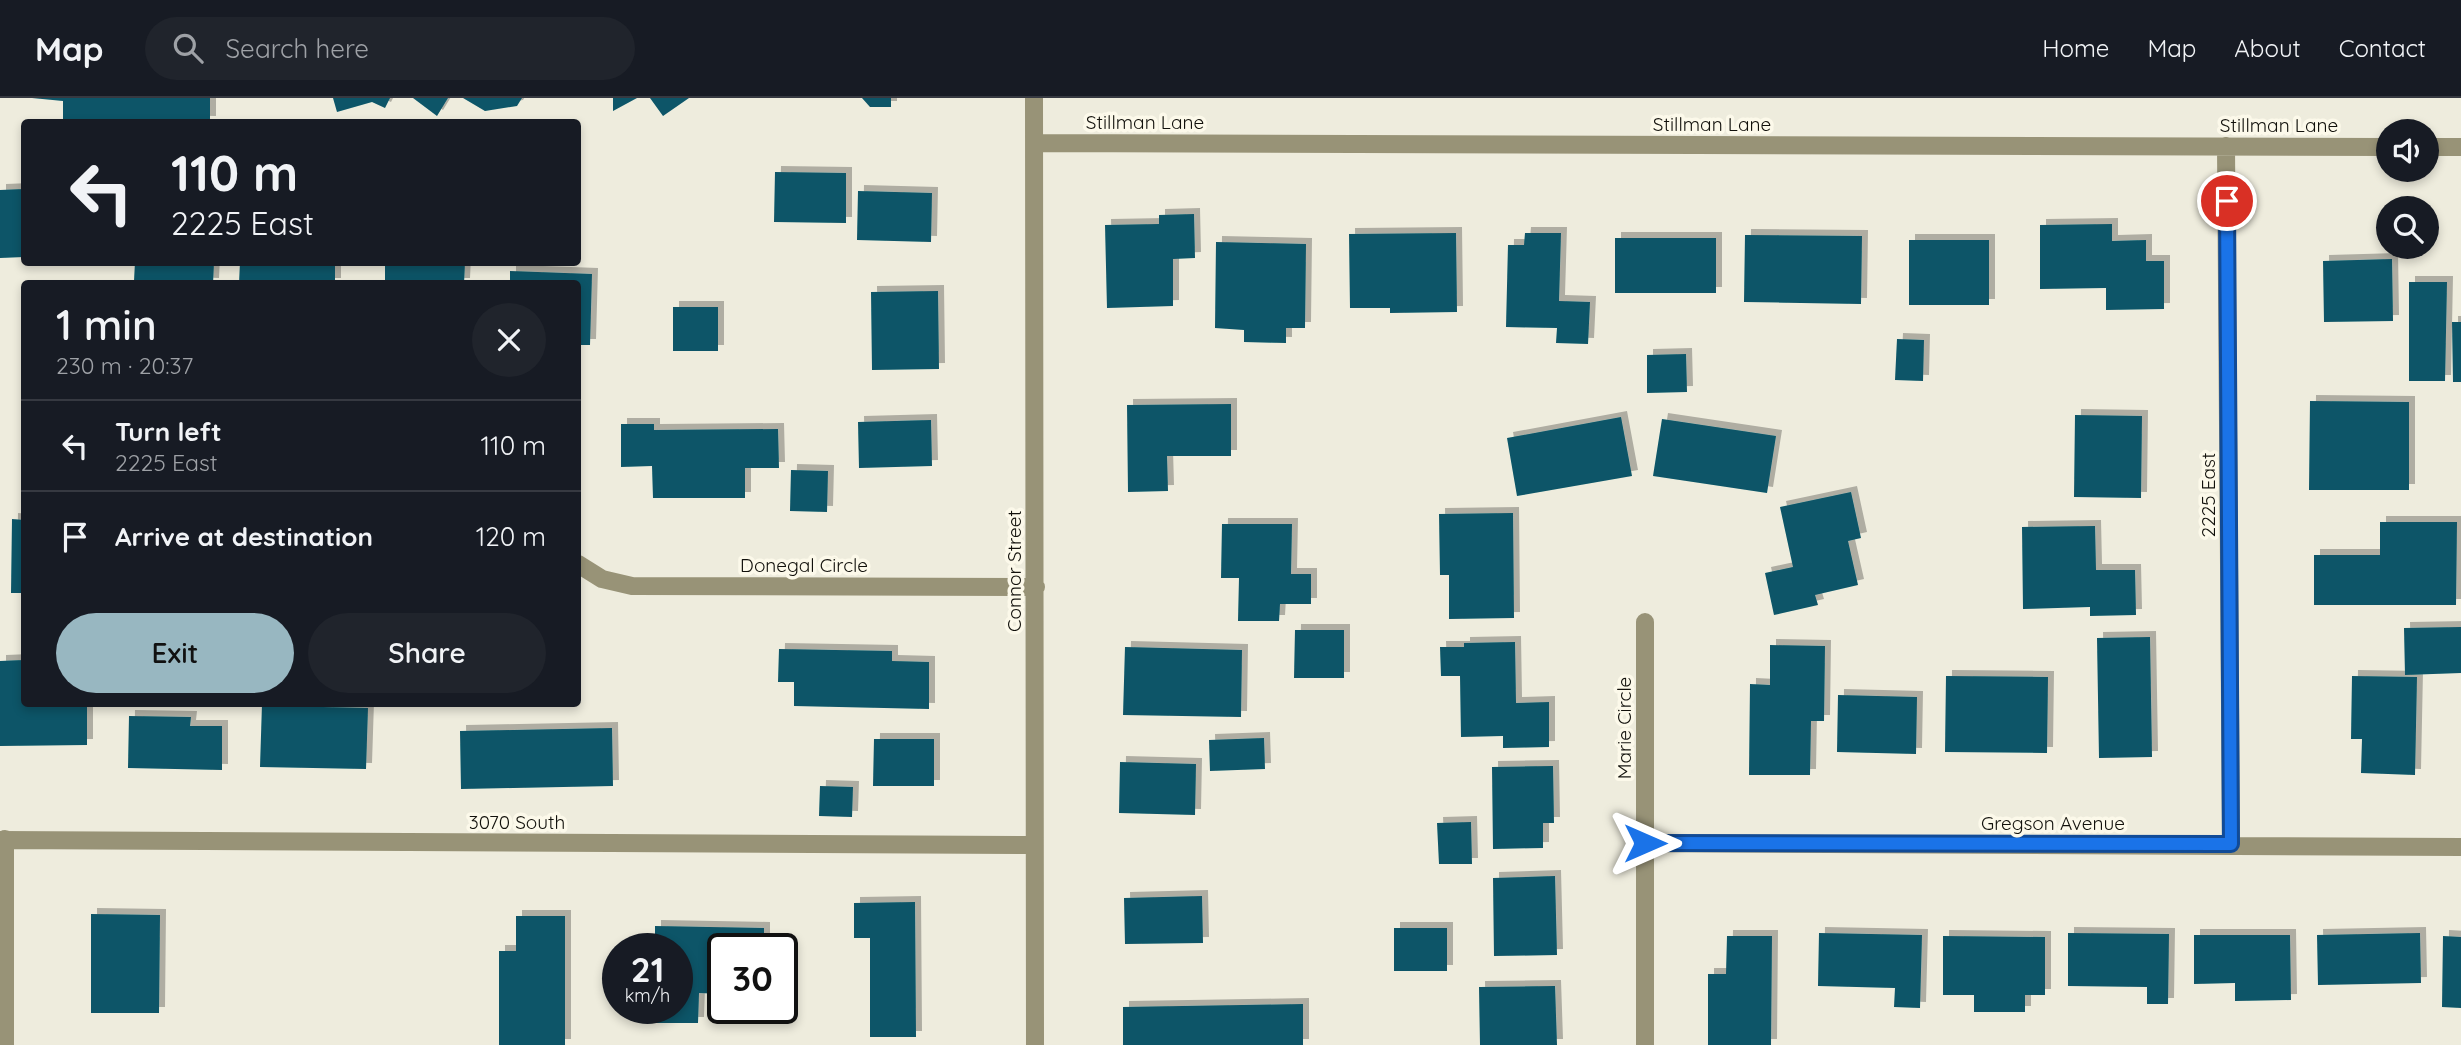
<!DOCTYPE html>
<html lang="en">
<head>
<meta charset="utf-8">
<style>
	body { margin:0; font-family:Quicksand,sans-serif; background:#20242c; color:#f1f3f6; height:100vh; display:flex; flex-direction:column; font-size:26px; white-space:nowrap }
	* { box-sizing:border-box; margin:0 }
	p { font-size:23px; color:#9ea1a6 }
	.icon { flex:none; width:38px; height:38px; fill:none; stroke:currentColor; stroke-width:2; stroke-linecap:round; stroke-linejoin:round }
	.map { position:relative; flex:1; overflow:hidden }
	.details { position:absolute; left:21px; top:182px; width:560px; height:427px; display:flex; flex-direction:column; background:#171b24; border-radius:7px; box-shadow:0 4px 10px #0003 }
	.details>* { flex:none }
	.banner { position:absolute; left:21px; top:21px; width:560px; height:147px; border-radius:7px; box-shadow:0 4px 10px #0003; background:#171b24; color:#f1f3f6; overflow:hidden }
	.fabs { position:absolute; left:2376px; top:21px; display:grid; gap:14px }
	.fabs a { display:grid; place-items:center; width:63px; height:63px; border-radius:50%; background:#171b24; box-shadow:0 4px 10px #0003; font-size:35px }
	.speed { position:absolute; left:602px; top:835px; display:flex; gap:14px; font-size:35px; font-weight:700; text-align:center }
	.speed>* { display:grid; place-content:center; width:91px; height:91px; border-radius:50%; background:#171b24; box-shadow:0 4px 10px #0003; line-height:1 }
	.speed small { font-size:18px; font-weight:400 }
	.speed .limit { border:4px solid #111; border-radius:10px; background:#fff; color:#111 }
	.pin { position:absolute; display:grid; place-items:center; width:60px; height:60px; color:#fff; margin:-30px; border:4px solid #fff; border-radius:50%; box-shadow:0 2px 7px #0007 }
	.me { position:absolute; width:77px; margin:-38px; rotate:90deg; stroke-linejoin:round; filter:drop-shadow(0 0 5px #0008) }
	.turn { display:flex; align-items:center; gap:24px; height:147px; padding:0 35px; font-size:32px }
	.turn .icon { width:91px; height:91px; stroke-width:2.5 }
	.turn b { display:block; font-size:49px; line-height:60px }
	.round { display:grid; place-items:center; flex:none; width:74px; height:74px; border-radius:37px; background:#20242c }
	.overview { display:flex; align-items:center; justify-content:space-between; height:119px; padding:0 35px }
	h1 { font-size:42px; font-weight:600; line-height:52px }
	.action { display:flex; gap:14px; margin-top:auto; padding:14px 35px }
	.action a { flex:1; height:80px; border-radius:42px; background:#98b7c1; color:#111; font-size:28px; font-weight:600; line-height:80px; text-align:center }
	.action a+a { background:#20242c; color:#f1f3f6 }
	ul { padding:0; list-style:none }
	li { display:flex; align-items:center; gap:21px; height:91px; padding:0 35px; border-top:2px solid #363941 }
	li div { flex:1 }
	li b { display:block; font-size:26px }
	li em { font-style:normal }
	header { display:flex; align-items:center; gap:42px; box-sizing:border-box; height:98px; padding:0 35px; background:#171b24; border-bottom:2px solid #363941 }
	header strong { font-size:33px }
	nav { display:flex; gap:38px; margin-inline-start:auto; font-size:24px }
	.search { width:490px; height:63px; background:#20242c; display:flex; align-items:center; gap:18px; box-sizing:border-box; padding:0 24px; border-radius:38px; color:#9ea1a6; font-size:26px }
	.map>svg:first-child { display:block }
</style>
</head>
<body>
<header>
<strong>Map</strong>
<div class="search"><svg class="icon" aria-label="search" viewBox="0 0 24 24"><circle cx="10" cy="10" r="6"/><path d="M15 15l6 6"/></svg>Search here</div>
<nav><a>Home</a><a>Map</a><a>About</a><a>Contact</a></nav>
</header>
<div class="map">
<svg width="2461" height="947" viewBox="0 0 2461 947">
	<defs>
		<filter id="shadow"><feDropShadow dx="6" dy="-6" stdDeviation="0" flood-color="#0004"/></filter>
	</defs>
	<rect width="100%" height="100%" fill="#eeecdd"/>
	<path fill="#095567" filter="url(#shadow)" d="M32,0h178v24l-104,-2v2h-43v-21z
		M333,0h57l-5,10 -13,-6 -35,10z
		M413,0h35l-11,18z
		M463,0h59l-5,8 -32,5z
		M613,0h24l-24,13z
		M650,0h39l-26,18z
		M862,0h29v9h-21z
		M775,74l71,1v50l-72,-1z
		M24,91v68l-24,1v-68z
		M858,93l74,2 -1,49 -74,-2z
		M1194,116l1,44 -22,1v47l-66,2 -2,-83 54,-1v-9z
		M2112,126v17l34,-1v21h18v48l-58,1v-22l-66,1v-64z
		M1456,135l1,79 -67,1v-5h-40l-1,-74z
		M1525,135h36l-2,68 31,1 -2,42 -32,-1 1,-15 -51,-1 2,-82h16z
		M1745,137l117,1 -1,68 -117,-2z
		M1615,140h101v55h-101z
		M1909,142h80v65h-80z
		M1216,144l90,2 -1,84h-19v15l-42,-1v-12l-29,-2z
		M2392,161l1,62 -69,1 -1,-61z
		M135,164h79l-1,22 -79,-3z
		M240,164h95v22h-96z
		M385,164h80l-1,22h-79z
		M510,173l82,3 -2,71h-12v-61h-68z
		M2409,184h38l-2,99h-36z
		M938,193l1,78 -67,1 -1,-78z
		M673,209h45v44h-45z
		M2452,224h9v60h-8z
		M1897,241l27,1 -1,41 -28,-1z
		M1686,256l1,38 -40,1v-38z
		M2310,303l99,1v88h-100z
		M1231,306v52h-64l1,35 -40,1 -1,-87z
		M2075,317l67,1 -1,82 -67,-1z
		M1621,319l11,59 -115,20 -10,-58z
		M1662,321l114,17 -9,57 -114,-17z
		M931,322l1,46 -73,2 -1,-46z
		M621,326h33v6l124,-1 1,39h-34v30h-92l-1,-32 -31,1z
		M791,372l37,1 -1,41 -37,-1z
		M1851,394l10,46 -13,3 10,44 -43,10 3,10 -44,10 -9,-42 28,-6 -13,-60z
		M1513,415l1,105 -65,1v-44h-9l-1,-61z
		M12,421l12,1v73h-13z
		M2380,424h77l-1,83h-142v-50h66z
		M1222,426h70l-1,50h20v30h-31l-1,17h-41l1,-43h-18z
		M2095,428l1,44h39l1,45 -46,1v-9l-67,2 -1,-82z
		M2461,529v46l-56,2 -1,-47z
		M1295,532h49v48h-50z
		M2150,539l2,120 -53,1 -2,-120z
		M1515,544l1,61 33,-1v45l-46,1v-12l-42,1 -1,-61h-19l-1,-29h24v-4z
		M1770,547l55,1 -1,75h-13l-1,54h-61l1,-91 20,1z
		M1125,549l117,3 -1,67 -118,-2z
		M779,551l113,2v10l37,1v47l-135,-3v-24h-16z
		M24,562v44h63v41l-87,1v-85z
		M1946,578l102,1 -1,76 -102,-1z
		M2352,578l65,1 -2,98 -54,-2 1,-34h-11z
		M1838,597l79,2 -1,57 -79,-2z
		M262,606h61v3l45,1 -2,61 -106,-2z
		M129,618l62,1 -1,9h32v44l-94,-2z
		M612,630l1,58 -152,3 -1,-58z
		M1264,640l1,31 -55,2 -1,-31z
		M874,641h60v47h-61z
		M1120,664l76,2 -1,51 -76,-2z
		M1553,668l1,57h-11v25l-50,1 -1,-82z
		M820,688l33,1 -1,30 -33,-1z
		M1471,724l1,42h-33l-2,-41z
		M1555,778l2,79 -63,1 -1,-78z
		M1202,798l1,47 -78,1 -1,-46z
		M915,804l1,135h-46v-99h-16v-35z
		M91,816l69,1 -1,98h-68z
		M516,818h49v129h-66v-94h17z
		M655,828l109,2v20h-41v46l-24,-1 -1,30h-44v-15h23v-60h-22z
		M1394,830h53v43h-53z
		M1819,835l103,2 -2,73 -26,-1 1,-19 -77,-2z
		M2068,835l101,1 -1,70h-21v-17l-79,-1z
		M2420,835l1,50 -103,2 -1,-50z
		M2194,837h96l1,65 -56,1v-18l-41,1z
		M1727,838h45l-1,109h-63v-71h18z
		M1943,838l102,1v58h-20v17h-51v-17h-31z
		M2443,838l18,1v71l-19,-1z
		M1555,888l2,59h-77l-1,-58z
		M1303,906v41h-180v-38z"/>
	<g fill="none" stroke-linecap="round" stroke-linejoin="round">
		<path stroke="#989377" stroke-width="18" d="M1034,0l1,947
			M1035,45l1354,4
			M2226,48l5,698
			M2427,49h34
			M578,466l24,15 30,7 404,1
			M1645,524v423
			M5,741v206
			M0,742l1033,5
			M1645,745l816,4"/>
	</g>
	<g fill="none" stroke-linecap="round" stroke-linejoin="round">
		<defs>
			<path id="route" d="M1645,745l586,1 -4,-643"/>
		</defs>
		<use href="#route" stroke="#114b97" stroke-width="18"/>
		<use href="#route" stroke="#1a73e8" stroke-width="12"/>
	</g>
	<g text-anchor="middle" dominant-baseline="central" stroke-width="7" stroke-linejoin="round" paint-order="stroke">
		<g font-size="19" fill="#11100b" stroke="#fcf9ea">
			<text x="1145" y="24">Stillman Lane</text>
			<text x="1712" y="26">Stillman Lane</text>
			<text x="2279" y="27">Stillman Lane</text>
			<text transform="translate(2208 397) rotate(-90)">2225 East</text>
			<text x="804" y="467">Donegal Circle</text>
			<text transform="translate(1014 473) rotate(-90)">Connor Street</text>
			<text transform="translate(1624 630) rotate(-90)">Marie Circle</text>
			<text x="517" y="724">3070 South</text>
			<text x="2053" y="725">Gregson Avenue</text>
		</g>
	</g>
</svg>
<div class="fabs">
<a><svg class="icon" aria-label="sound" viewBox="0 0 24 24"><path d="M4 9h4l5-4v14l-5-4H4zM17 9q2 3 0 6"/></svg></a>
<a><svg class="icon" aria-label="search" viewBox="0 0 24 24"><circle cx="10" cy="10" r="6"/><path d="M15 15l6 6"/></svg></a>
</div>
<div class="speed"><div>21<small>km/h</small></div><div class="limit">30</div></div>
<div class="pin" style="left:2227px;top:103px;background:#d93025"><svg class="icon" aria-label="arrive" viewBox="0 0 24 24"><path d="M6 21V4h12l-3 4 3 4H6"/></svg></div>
<svg class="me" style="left:1645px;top:745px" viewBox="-20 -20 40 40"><path d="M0-17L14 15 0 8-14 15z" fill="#1a73e8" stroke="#fff" stroke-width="4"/></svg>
<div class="banner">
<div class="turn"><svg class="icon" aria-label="left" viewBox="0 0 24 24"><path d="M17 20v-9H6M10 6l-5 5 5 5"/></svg><div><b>110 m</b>2225 East</div></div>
</div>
<section class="details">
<div class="overview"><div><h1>1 min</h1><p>230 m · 20:37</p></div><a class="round"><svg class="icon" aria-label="close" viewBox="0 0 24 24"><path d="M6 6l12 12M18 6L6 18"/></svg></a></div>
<ul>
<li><svg class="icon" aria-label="left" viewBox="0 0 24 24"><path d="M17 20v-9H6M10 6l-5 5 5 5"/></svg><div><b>Turn left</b><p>2225 East</p></div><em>110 m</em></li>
<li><svg class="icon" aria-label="arrive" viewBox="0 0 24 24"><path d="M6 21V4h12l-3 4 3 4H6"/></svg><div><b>Arrive at destination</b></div><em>120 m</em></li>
</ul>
<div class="action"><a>Exit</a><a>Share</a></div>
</section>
</div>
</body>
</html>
